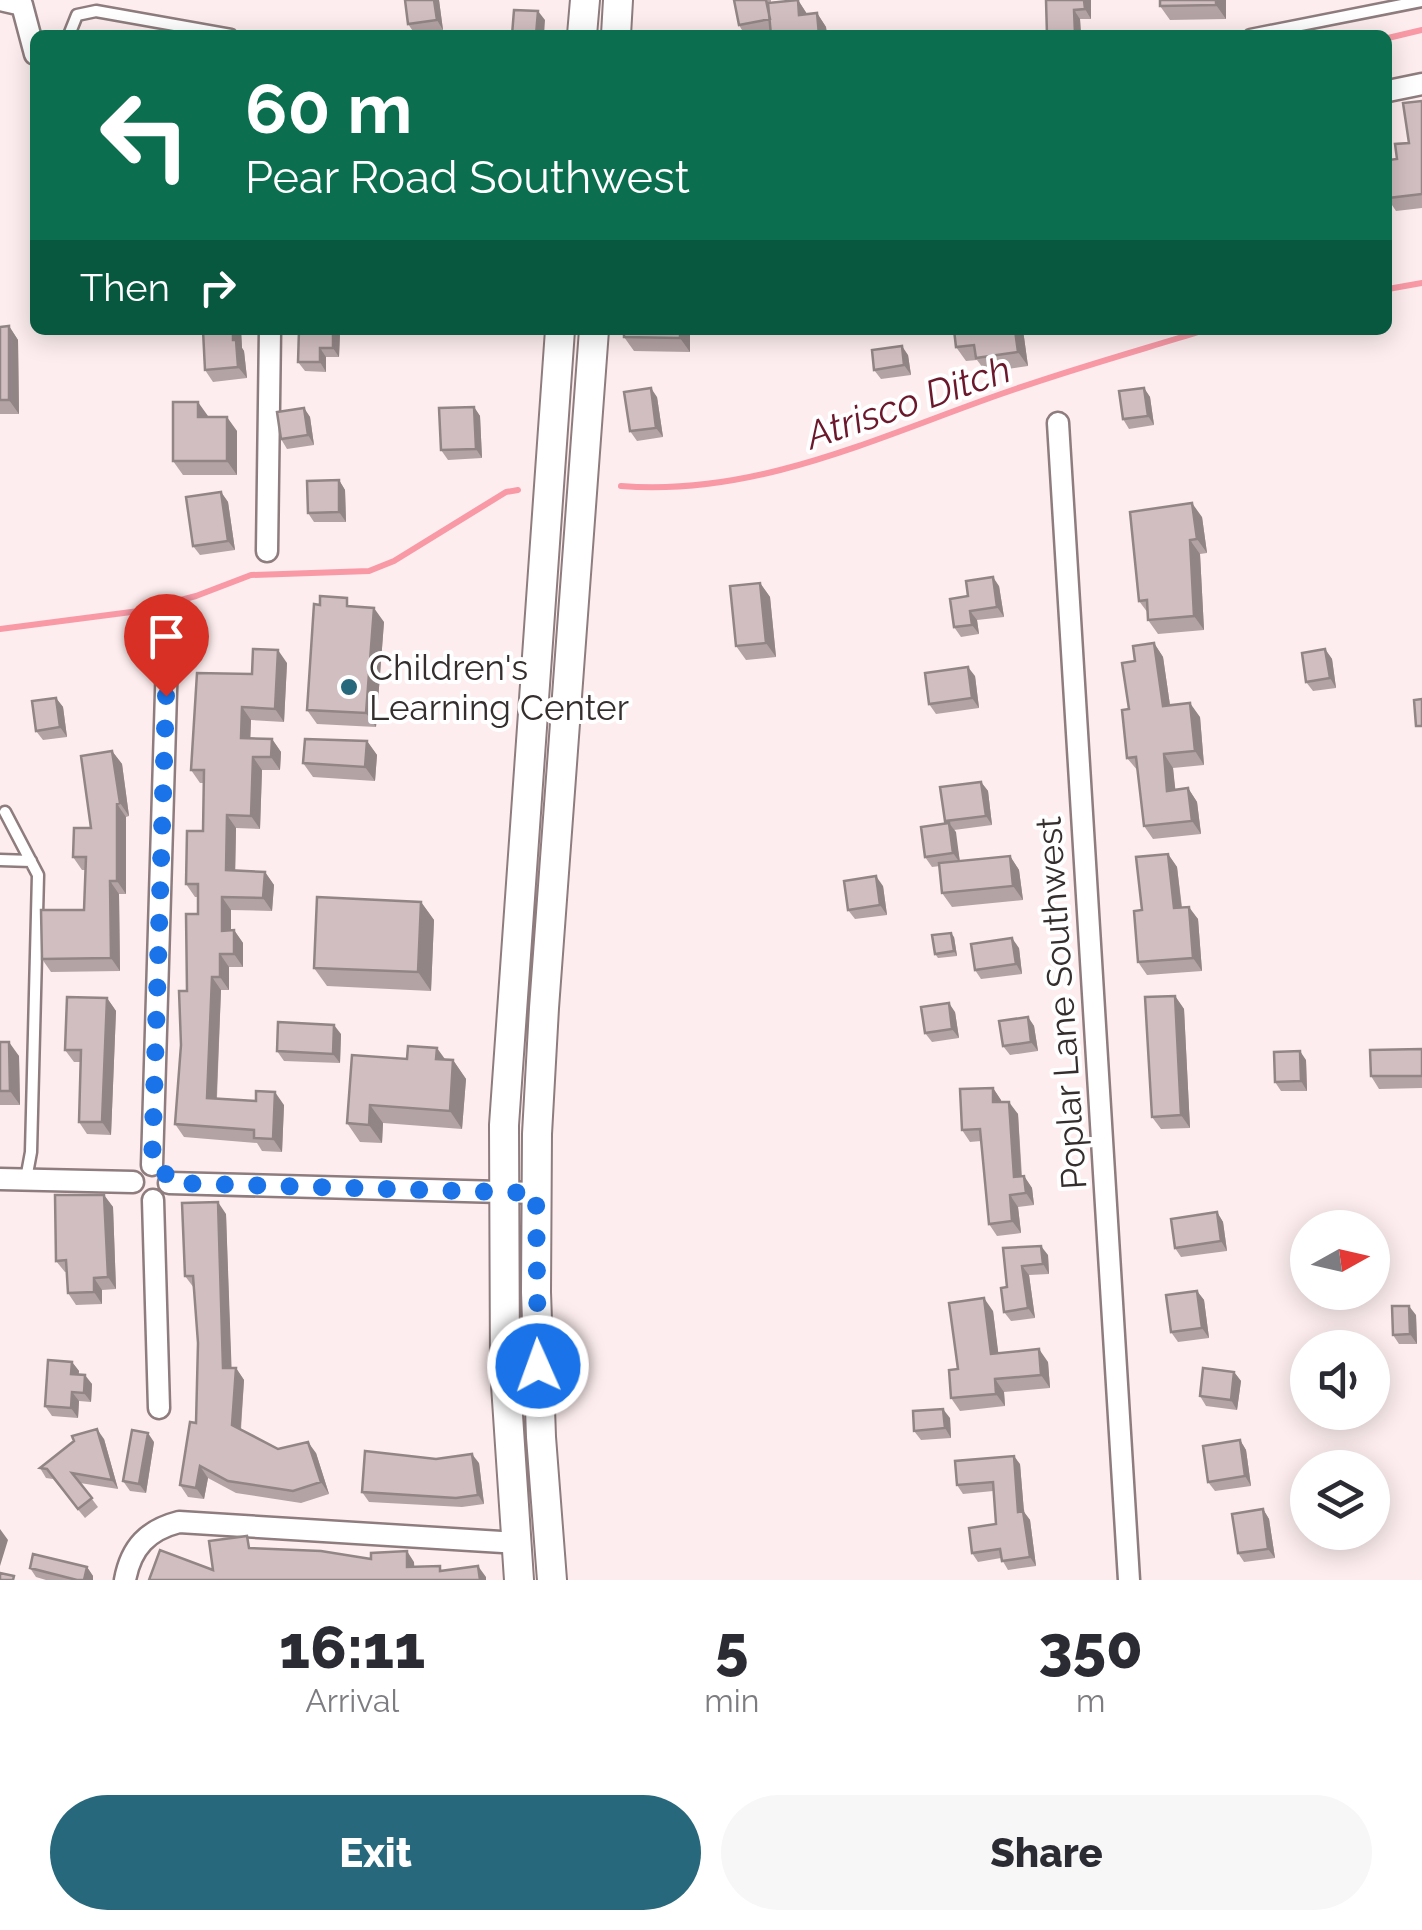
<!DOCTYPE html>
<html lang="en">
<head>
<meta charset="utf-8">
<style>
	body { margin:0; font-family:Raleway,sans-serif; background:#f7f7f7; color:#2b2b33; height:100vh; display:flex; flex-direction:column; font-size:38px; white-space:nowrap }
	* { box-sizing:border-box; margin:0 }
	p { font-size:32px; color:#7c7c81 }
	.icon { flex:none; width:55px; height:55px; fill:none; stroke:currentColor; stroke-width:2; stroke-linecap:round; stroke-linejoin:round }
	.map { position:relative; height:1580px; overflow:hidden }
	.panel { display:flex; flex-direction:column; background:#fff; flex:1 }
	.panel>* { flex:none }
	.top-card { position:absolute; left:30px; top:30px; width:1362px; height:305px; border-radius:15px; box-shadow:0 5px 25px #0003; background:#0b6e4f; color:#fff; overflow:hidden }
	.needle { width:65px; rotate:82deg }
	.buttons { position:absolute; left:1290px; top:1210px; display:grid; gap:20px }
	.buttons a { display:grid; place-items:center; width:100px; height:100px; border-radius:50%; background:#fff; box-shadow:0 5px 25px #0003; font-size:50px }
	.pin { position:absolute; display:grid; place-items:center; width:85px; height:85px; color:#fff; margin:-102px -42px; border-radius:50% 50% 50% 0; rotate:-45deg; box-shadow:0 0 10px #0007 }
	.pin .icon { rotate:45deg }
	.me { position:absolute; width:110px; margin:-55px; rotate:358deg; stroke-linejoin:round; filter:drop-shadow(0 0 8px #0008) }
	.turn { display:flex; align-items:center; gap:35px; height:210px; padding:0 50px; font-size:45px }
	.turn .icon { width:130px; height:130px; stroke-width:2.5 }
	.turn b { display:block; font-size:70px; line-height:85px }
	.then { display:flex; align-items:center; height:95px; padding:0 50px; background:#0003; gap:20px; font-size:38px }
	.eta { display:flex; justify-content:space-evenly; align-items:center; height:170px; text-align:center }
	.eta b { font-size:60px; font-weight:800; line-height:70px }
	.button { display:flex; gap:20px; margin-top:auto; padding:20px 50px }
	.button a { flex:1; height:115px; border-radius:60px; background:#27687c; color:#fff; font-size:40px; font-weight:800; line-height:115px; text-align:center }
	.button a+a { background:#f7f7f7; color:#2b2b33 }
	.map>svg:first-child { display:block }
</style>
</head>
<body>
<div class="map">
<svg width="1422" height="1580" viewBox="0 0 1422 1580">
	<rect width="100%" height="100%" fill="#fdedee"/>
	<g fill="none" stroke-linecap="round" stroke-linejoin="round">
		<path stroke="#f999a6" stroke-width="6" d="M1388,38l34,-8
			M1388,289l34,-6
			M621,486c134,11 257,-49 380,-92 67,-24 136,-43 204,-64
			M0,629l139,-18 57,-15 55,-21 118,-4 25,-10 112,-69 12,-2"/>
		<defs>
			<path id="lane" d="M69,35l8,-20 19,-4 135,24
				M1250,35l172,-34
				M5,812l33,63 -7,277 -5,27
				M0,860l31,1"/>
			<path id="street" d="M0,0l22,5 13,49
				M1388,91l34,-7
				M1058,423l71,1157
				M267,551l3,-221
				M152,1165l15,-507
				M0,1179l133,3
				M169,1183l367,10
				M153,1200l6,208
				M125,1580c6,-33 23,-50 54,-58l338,21"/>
			<path id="secondary" d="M582,35l3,-35
				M616,35l2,-35
				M519,1580l-14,-210 -1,-245 56,-795
				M552,1580l-11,-143 -5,-145 1,-158 7,-126 50,-678"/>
		</defs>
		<use href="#lane" stroke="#8e7c7e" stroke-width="15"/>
		<use href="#street" stroke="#8e7c7e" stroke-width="25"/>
		<use href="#secondary" stroke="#8e7c7e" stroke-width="32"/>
		<use href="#lane" stroke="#fff" stroke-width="10"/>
		<use href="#street" stroke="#fff" stroke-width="20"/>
		<use href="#secondary" stroke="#fff" stroke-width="28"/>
	</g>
	<path fill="#b4a3a5" d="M405,0h34l4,30 -28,4 -7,-10z
		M734,0h37v2l27,-2 9,14 10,-1 9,14 1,8h-56l-1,-5 -25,5 -6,-10z
		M1046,0h45v19h-11l1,16h-34z
		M1160,0h66v19l-56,1 -10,-14z
		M1422,101v107l-26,3 -8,-12v-39l9,-1 12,-16z
		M9,326l9,14 1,74h-19v-87z
		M203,330h38l1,18 2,3 3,27 -34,4 -8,-12z
		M624,330h101v4l-35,-1v19l-56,-1 -10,-14z
		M1023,330l5,36 -42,6 -9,-12 -11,1 -10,-14z
		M340,333l-1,24h-13v15l-21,-1 -7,-9z
		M908,355l3,20 -30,4 -7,-9z
		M1144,388l6,9 4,28 -25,4 -6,-10z
		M657,397l6,40 -26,4 -7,-10z
		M474,407l6,9 2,42 -34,2 -7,-10z
		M304,408l6,9 4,28 -27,4 -6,-10z
		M208,417l29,14v44h-54l-10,-14z
		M339,480l6,10 1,32h-32l-6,-9z
		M221,492l7,10 7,48 -35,5 -7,-9z
		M1202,517l5,36 -7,1 4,76 -46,4 -10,-14v-7l-9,-12z
		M760,583l10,14 6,60 -30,3 -10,-14z
		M999,586l5,31 -27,3 2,14 -18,3 -7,-10 14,-31z
		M353,607l31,15 -8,105 -59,-3 -10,-14z
		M1154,643l9,14 7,48 30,12 4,48 -31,3 2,22 13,-2 9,14 4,32 -48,5 -9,-13 -6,-55 -11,-13 2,-49 6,-48z
		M1325,649l7,10 4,29 -23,3 -7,-9z
		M287,663l-3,59 -33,-2 -1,18 22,1 9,13 -1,18h-18l-2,59 -24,-1 -1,42 30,2 9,13 -2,26 -41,-1v20h3l9,13v24h-14v23h-8l-4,108 67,7 -2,47 -20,-1 -5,-8 -73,-6 -9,-13 12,-133 11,-77v-17h-3l-9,-13 17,-53 1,-48h-4l-9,-13 61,-96z
		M975,676l4,32 -43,6 -7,-10z
		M56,698l7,9 4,30 -24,3 -7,-9z
		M367,741l10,14 -2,26 -62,-4 -10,-14z
		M112,751l10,13 7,52 -3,1v77h-7l1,77 -69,1 -9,-13 42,-49 1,-40h-3l-9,-13 18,-29z
		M981,782l7,9 4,34 -38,5 6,31 50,-5 9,14 4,30 -71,7 -10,-14 -2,-27 -8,1 -7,-10 21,-34 -1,-2z
		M1168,854l9,13 5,40 16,12 4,52 -55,4 -9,-13 4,-52z
		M883,886l4,29 -32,4 -7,-9z
		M421,902l13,18 -3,71 -104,-5 -13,-18z
		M954,937l3,19 -19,2 -3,-4z
		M1019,948l3,26 -41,5 -6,-9z
		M1175,996l9,13 6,119 -29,1 -9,-12z
		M107,998l9,13 -5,124 -24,-1 -8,-12 1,-60h-6l-9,-12z
		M955,1012l4,26 -27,4 -7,-9z
		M1028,1017l6,9 4,25 -28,4 -7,-9z
		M341,1034l-1,29 -56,-2 -7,-10z
		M0,1042l19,14 1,49h-20z
		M1422,1049v39l-43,1 -8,-13z
		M407,1059l46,1 13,19 -4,50 -79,-6 -1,20 -22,-1 -13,-19z
		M1306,1060l1,31h-26l-6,-9z
		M993,1088l9,14 16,12 4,62h2l8,12 2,17 -16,2 3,26 -24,3 -8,-12 -8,-83 -11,1 -8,-12z
		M104,1195l9,12 3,82 -14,1v14l-26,1 -8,-12 -1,-21h-2l-9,-11z
		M1217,1212l6,10 4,29 -46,6 -6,-9z
		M226,1214l5,154h5l8,12 -3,50 37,19 38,4 13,41 -28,9 -65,-10 -28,-15 -4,21 -16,-2 -8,-12 16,-62 2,-80 -4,-55 -9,-12z
		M1003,1248l45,7 1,19 -20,1 6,43 -24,3 -7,-9 3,-25z
		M1197,1291l7,9 5,38 -31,4 -7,-10z
		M993,1311l5,42 50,9 2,26 -46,4 1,14 -45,5 -9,-13 7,-29z
		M1416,1315l1,29h-18l-6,-9z
		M72,1362l7,9 -1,3 14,10 -1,18 -12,-1 -1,17 -26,-2 -7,-10z
		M1234,1372l7,9 -4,29 -31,-4 -6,-10z
		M950,1418l1,20 -30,2 -7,-9z
		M104,1439l14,50 -38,-6 18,24 -13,11 -32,-39 -7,-1 -6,-10z
		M1240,1440l6,10 5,36 -36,5 -7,-9z
		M154,1442l-8,51 -16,-2 -7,-10z
		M479,1463l5,41 -22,3 -93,-5 -7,-10z
		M1020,1464l4,48 6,8 6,46 -28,4 -7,-12 -23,4 -6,-9 24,-29 -3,-33 -30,3 -6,-9z
		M1263,1509l6,10 6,39 -31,4 -6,-9z
		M87,1567l6,9v4h-47l-10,-3 -6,-9z"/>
	<path fill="#928586" d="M434,0h5l4,30 -6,-10z
		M798,0l9,14 -8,1z
		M1084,0h7v19l-6,-10z
		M1216,0h10v19l-10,-14z
		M1074,10l6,9 1,16 -6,-2z
		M538,11l7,9 -1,15h-8z
		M817,13l9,14 1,8h-8z
		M9,326l9,14 1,74 -10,-14z
		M233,330h8l1,18 2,3 3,27 -9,-11 -5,-27z
		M333,330h4l3,3 -1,24 -6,-9z
		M680,330h8l2,3v19l-10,-14z
		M1015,330h8l5,36 -10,-14z
		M902,346l6,9 3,20 -7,-10z
		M320,348l6,9v15l-6,-10z
		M651,388l6,9 6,40 -7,-9z
		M1144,388l6,9 4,28 -6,-9z
		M198,402l10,14 -10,1z
		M474,407l6,9 2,42 -6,-9z
		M304,408l6,9 4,28 -6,-10z
		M227,417l10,14v44l-10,-14z
		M339,480l6,10 1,32 -7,-10z
		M221,492l7,10 7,48 -7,-9z
		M1192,503l10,14 5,36 -10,-14z
		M1190,540l10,14 4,76 -10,-14z
		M993,577l6,9 5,31 -7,-10z
		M760,583l10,14 6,60 -10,-14z
		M374,608l10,14 -8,105 -10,-14z
		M970,611l7,9 2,14 -7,-9z
		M1154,643l9,14 9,62 -9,-13z
		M1325,649l7,10 4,29 -6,-10z
		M278,650l9,13 -3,59 -9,-13z
		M968,667l7,9 4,32 -7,-10z
		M56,698l7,9 4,30 -7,-10z
		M1190,703l10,14 4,48 -9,-14z
		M242,707l9,13 -1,30 -9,-12z
		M272,739l9,13 -1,18 -9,-13z
		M367,741l10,14 -2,26 -10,-14z
		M112,751l10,13 7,52 -9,-13z
		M1164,754l9,14 4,36 -10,-13z
		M253,757l9,13 -2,59 -9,-13z
		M981,782l7,9 4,34 -6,-9z
		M1188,788l9,14 4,32 -9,-13z
		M117,804l9,13v77l-9,-13z
		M227,815l9,13 -1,54 -9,-12z
		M949,823l7,9 4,31 -7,-10z
		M1168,854l9,13 6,53 -9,-12z
		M1010,856l9,14 4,30 -10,-14z
		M265,872l9,13 -2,26 -9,-13z
		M876,876l7,10 4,29 -7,-10z
		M110,881l9,13 1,77 -9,-13z
		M222,897l9,13v33l-9,-12z
		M421,902l13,18 -3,71 -13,-19z
		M1189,907l9,12 4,52 -9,-13z
		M234,930l9,13v24l-9,-13z
		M951,933l3,4 3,19 -3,-5z
		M1012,938l7,10 3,26 -6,-10z
		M220,954l9,13v23l-9,-13z
		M212,977l9,13 -5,120 -9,-12z
		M1175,996l9,13 6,119 -9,-13z
		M107,998l9,13 -5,124 -9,-13z
		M949,1003l6,9 4,26 -7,-9z
		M1028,1017l6,9 4,25 -7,-9z
		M334,1025l7,9 -1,29 -7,-9z
		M9,1042l10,14 1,49 -10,-14z
		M437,1048l13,18 -14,-7z
		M1300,1051l6,9 1,31 -6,-10z
		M453,1060l13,19 -4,50 -12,-18z
		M993,1088l8,12 1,14 -9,-12z
		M275,1092l9,13 -2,47 -9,-13z
		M1009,1102l9,12 4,75 -8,-12z
		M370,1105l13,18 -1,20 -13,-18z
		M1024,1176l8,12 2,17 -8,-12z
		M104,1195l9,12 3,82 -8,-12z
		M1010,1195l8,12 3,26 -9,-12z
		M218,1202l8,12 6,165 -9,-11z
		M1217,1212l6,10 4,29 -6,-10z
		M1041,1246l7,9 1,19 -6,-10z
		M1022,1266l7,9 6,43 -7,-10z
		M94,1278l8,12v14l-8,-12z
		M1197,1291l7,9 5,38 -7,-10z
		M984,1298l9,13 7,55 -9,-12z
		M1409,1306l7,9 1,29 -7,-10z
		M1039,1349l9,13 2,26 -9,-13z
		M72,1362l7,9 -1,12 -7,-9z
		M236,1368l8,12 -4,57 -8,-12z
		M1234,1372l7,9 -4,29 -6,-10z
		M85,1375l7,9 -1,18 -7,-9z
		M995,1379l9,13 1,14 -9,-12z
		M72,1392l7,9 -1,17 -7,-10z
		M943,1409l7,9 1,20 -6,-10z
		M97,1429l7,10 14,50 -6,-9z
		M148,1433l6,9 -8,51 -7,-9z
		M1240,1440l6,10 5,36 -6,-10z
		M308,1442l8,11 13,41 -8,-12z
		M472,1454l7,9 5,41 -6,-9z
		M1014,1456l6,8 4,48 6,8 6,46 -6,-9 -12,-45z
		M200,1466l8,12 -4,21 -8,-11z
		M1263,1509l6,10 6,39 -7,-9z
		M0,1529l8,11 -8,26z
		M407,1551l7,11 1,16 -8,-11z
		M478,1566l8,11v3h-6z
		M87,1567l6,9v4h-9z"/>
	<path fill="#d1bec0" stroke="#928586" stroke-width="2.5" d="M405,0h29l3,20 -29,4z
		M734,0h32l4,19 -31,6z
		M798,0l1,15 18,-2 2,22h-48l-3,-32z
		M1046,0h38l1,9 -11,1 1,23 -28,2z
		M1160,0h56v5l-56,1z
		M514,10l24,1 -2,24h-24z
		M1422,101v93l-34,4v-38l9,-1 -2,-15 14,-1 -6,-40z
		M9,326v74h-9v-73z
		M203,330h30v10h3l2,27 -33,3z
		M299,330h34v18h-13v14h-22z
		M624,330h56v8l-56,-1z
		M954,330h61l3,22 -42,6 -2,-13 -18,2z
		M902,346l2,19 -30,5 -2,-20z
		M651,388l5,40 -26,3 -6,-39z
		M1144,388l4,28 -25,3 -4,-28z
		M173,402h25v15h29v44h-54z
		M474,407l2,42 -35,1 -2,-42z
		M304,408l4,27 -27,4 -4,-27z
		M339,480v32l-31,1 -1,-32z
		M221,492l7,49 -35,5 -7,-49z
		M1192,503l5,36 -7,1 4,76 -46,4 -1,-20 -8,1 -9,-89z
		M993,577l4,30 -27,4 2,14 -18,2 -4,-28 18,-3 -2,-15z
		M760,583l6,60 -30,3 -6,-60z
		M320,596l27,2v8l27,2 -8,105 -59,-3 7,-106 6,1z
		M1154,643l9,63 27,-3 5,48 -31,3 3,37 21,-3 4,33 -48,5 -8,-69 -9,1 -5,-48 7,-1 -7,-46 13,-2 -2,-15z
		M253,649l25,1 -3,59 -33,-2 -1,31 31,1 -1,18h-18l-2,59 -24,-1 -1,55 39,2 -2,26 -41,-1v34l12,-1v24h-14v23h-8l-5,121 49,3v-10l19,1 -2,47 -19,-1v-8l-79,-6 6,-79 -2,-54h8l-1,-77h12v-30h-12l1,-53h16l1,-61h-13l6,-97 55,1z
		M1325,649l5,29 -24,4 -4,-29z
		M968,667l4,31 -43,6 -4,-31z
		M56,698l4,29 -24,4 -4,-30z
		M1422,699v27h-6l-2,-26z
		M305,739l62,2 -2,26 -62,-4z
		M112,751l8,52 -3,1v77h-7l1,77 -69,1 -1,-49h43l2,-53h-13l1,-29h17l-10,-72z
		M981,782l5,34 -41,5 -5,-34z
		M949,823l4,30 -28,4 -4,-30z
		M1168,854l6,54 15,-1 4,51 -55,4 -4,-51 8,-1 -6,-53z
		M1010,856l3,30 -71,7 -3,-30z
		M876,876l4,29 -32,5 -4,-29z
		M317,897l104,5 -3,70 -104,-4z
		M951,933l3,18 -19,3 -3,-19z
		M1012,938l4,26 -41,6 -4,-26z
		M1175,996l6,119 -29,2 -7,-120z
		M67,997l40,1 -5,124h-23l2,-72h-16z
		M949,1003l3,26 -27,4 -4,-26z
		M1028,1017l3,25 -28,4 -4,-25z
		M278,1022l56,3 -1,29 -56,-3z
		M0,1042h9l1,49h-10z
		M408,1046l29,2 -1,11 17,1 -3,51 -80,-6 -1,20 -22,-2 5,-68 55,4z
		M1422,1049v27h-51l-1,-26z
		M1300,1051l1,30 -26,1 -1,-30z
		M993,1088v14h16l5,75 10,-1 2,17 -16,2 2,26 -23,3 -9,-95 -18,1 -2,-41z
		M55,1195h49l4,82 -14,1v14l-26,1 -2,-33 -10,1z
		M218,1202l5,166h13l-4,57 46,24 30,-7 13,40 -28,9 -65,-10 -28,-15 -4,22 -16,-3 10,-63 6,1 2,-80 -5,-67h-8l-3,-73z
		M1217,1212l4,29 -46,7 -4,-29z
		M1041,1246l2,18 -21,2 6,42 -24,4 -3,-24 6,-1 -4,-39z
		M1197,1291l5,37 -31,4 -5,-37z
		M984,1298l7,56 48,-5 2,26 -46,4 1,15 -45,4 -2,-28 9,-1 -9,-66z
		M1392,1306h17l1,28 -17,1z
		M48,1360l24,2 -1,12 14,1 -1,18 -12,-1 -1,16 -26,-2z
		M1203,1368l31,4 -3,28 -31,-4z
		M943,1409l2,19 -31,3 -1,-20z
		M97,1429l15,51 -40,-7 20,25 -14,11 -31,-40 -7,-1 34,-27 -2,-5z
		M132,1430l16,3 -9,51 -16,-3z
		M1240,1440l5,36 -37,6 -5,-36z
		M365,1451l71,8 36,-5 6,41 -22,3 -94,-6z
		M1014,1456l4,56 5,-1 7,46 -28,4 -2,-12 -28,4 -3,-25 27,-4 -3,-42 -36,3 -2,-24z
		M1263,1509l5,40 -30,4 -6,-39z
		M247,1536l2,12 72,3 50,8v-6l36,-2v16l33,-1v5l38,-5 2,14h-331l11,-30 53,20 -4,-29z
		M33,1554l54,13 -3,13h-7l-47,-12z
		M0,1573l14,3 -1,4h-13z"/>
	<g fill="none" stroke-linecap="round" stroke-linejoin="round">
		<path stroke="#1a73e8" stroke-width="18" stroke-dasharray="0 32.4" d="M166,696l-14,468 11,5 7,14 366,10 2,173"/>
	</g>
	<circle fill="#27687c" stroke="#fff" stroke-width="4" cx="349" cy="687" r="10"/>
	<g text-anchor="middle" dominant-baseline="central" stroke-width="8" stroke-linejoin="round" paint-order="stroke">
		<g font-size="35" fill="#352e2e" stroke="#fff" text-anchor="start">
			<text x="369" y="667">Children's<tspan x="369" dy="40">Learning Center</tspan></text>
		</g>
		<g font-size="35" fill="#352e2e" stroke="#fff">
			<text transform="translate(1061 1003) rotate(-94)">Poplar Lane Southwest</text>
		</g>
		<g font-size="38" font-style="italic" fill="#6b182c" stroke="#fff">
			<text transform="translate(908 402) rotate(-19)">Atrisco Ditch</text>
		</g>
	</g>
</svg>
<div class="buttons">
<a><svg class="needle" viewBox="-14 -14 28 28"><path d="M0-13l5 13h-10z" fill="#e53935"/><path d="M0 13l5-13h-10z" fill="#7c7c81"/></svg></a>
<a><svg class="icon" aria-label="sound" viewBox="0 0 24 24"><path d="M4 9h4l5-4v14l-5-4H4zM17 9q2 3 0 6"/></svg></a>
<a><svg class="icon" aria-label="layers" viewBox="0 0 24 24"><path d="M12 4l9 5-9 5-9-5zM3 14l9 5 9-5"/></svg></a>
</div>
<div class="pin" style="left:166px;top:696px;background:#d93025"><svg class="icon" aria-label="arrive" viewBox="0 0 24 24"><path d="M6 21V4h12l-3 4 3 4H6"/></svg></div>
<svg class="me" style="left:538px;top:1366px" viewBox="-20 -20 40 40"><circle r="17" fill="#1a73e8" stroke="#fff" stroke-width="3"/><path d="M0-11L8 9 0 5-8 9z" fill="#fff"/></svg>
<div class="top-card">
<div class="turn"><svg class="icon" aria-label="left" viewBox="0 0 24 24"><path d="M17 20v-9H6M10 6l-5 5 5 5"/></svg><div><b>60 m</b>Pear Road Southwest</div></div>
<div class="then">Then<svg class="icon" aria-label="right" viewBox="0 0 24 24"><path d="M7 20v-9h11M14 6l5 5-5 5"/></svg></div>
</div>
</div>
<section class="panel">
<div class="eta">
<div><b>16:11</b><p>Arrival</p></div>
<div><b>5</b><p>min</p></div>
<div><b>350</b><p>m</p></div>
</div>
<div class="button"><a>Exit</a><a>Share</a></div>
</section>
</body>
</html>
